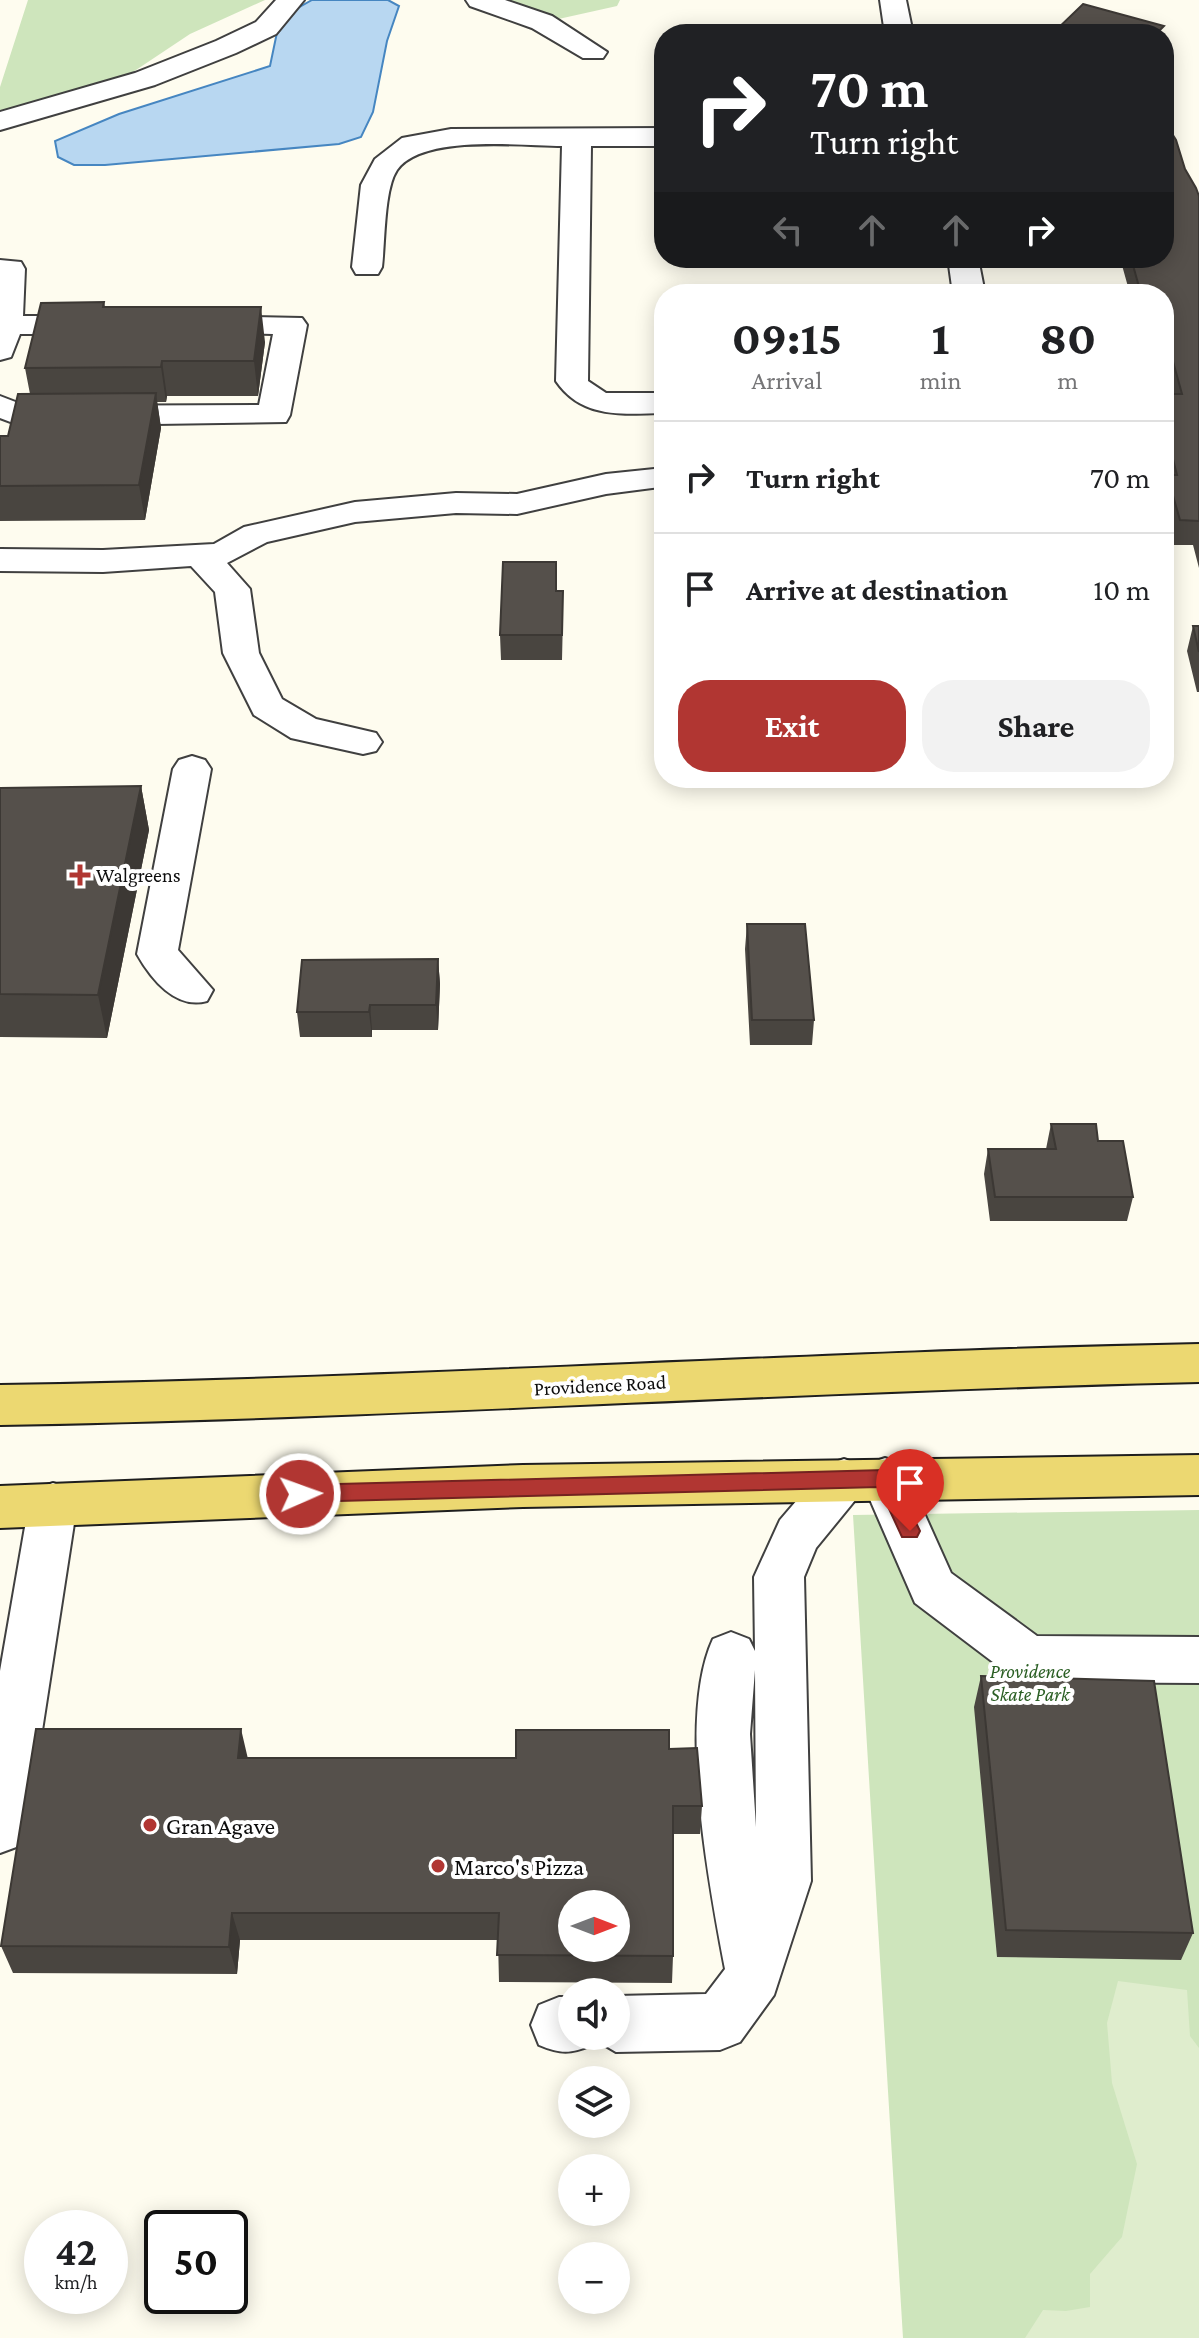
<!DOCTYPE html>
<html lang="en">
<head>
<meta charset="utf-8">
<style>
	body { margin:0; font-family:"Crimson Pro",serif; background:#f2f2f2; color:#202124; height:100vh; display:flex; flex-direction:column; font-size:30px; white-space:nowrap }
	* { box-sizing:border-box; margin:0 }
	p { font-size:26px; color:#757577 }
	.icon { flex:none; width:44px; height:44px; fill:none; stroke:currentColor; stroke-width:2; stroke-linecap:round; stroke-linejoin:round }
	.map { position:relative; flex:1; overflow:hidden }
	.panel { position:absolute; left:654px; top:284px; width:520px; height:504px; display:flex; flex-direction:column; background:#fff; border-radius:32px; box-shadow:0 4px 20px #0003 }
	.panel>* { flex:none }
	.top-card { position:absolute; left:654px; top:24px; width:520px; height:244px; border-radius:32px; box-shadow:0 4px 20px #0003; background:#202124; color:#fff; overflow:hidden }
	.needle { width:52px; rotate:90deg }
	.buttons { position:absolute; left:558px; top:1890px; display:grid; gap:16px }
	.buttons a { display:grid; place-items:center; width:72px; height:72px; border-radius:50%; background:#fff; box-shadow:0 4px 20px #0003; font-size:40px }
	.speed { position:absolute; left:24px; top:2210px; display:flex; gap:16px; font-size:40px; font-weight:700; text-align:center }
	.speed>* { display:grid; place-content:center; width:104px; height:104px; border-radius:50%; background:#fff; box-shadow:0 4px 20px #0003; line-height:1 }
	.speed small { font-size:20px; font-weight:400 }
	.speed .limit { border:4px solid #111; border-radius:12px; background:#fff; color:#111 }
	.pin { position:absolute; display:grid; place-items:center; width:68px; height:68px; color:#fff; margin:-82px -34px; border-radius:50% 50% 50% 0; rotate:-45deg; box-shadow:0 0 8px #0007 }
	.pin .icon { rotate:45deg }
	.me { position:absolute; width:88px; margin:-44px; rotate:88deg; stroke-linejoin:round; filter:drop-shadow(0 0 6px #0008) }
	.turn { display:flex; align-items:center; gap:28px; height:168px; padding:0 24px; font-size:36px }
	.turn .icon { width:104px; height:104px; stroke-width:2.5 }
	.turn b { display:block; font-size:56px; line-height:68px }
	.lanes { display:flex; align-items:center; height:76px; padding:0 24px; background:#0003; justify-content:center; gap:40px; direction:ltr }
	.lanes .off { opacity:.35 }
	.eta { display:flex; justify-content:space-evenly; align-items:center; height:136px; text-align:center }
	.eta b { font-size:48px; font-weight:700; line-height:56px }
	.primary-button { display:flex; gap:16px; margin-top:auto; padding:16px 24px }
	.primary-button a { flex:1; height:92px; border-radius:32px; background:#b13632; color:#fff; font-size:32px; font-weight:700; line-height:92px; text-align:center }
	.primary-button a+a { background:#f2f2f2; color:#202124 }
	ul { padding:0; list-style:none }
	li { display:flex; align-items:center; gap:24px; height:112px; padding:0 24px; border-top:2px solid #e0e0e0 }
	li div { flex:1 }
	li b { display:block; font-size:30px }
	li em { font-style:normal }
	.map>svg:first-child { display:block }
</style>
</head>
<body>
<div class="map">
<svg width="1199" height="2338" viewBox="0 0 1199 2338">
	<rect width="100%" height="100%" fill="#fefcef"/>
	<path fill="#cee5bc" d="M28,0h237l-75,34 -72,48 -118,47v-42z
		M468,0h152l-3,6 -63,14z
		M1199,1510v828h-296l-50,-823z"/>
	<path fill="#dfedcd" d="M1118,1981l69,9 3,46 9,12v290h-174l18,-28 23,1 24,-4v-33l32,-37 15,-73 -25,-81 -5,-60z"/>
	<path fill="#b8d7f1" stroke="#4686c1" stroke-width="2" d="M312,0h76l11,6 -12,35 -14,71 -12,25 -22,7 -234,21h-31l-16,-8 -3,-16 64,-27 151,-48 10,-48z"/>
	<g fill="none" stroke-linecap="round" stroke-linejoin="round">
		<defs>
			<path id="minor" d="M276,0h28l-28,34 -40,19 -81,32 -155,45v-18l135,-39 81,-32 40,-19z
				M466,0h39l47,16 55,36 -4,6h-20l-51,-30 -62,-22z
				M880,0h26l7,34h-28z
				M664,128v18h-73l-3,235 18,12h58v20c-42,1 -82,6 -108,-32l6,-235c-41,0 -139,-12 -165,24 -13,19 -12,73 -15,97l-4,7h-22l-4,-7 9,-82 14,-26 27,-21 49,-9z
				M948,258h30l7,36h-32z
				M0,260l21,2 4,7 -2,47h73l11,2 5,7 -5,7 -11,2h-76l-9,23 -11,3z
				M205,316l97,2 5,7 -17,90 -4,7 -265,4 -21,-8v-22l26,10 233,-1 14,-71 -79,-2 -5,-7 5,-7z
				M664,468v18l-4,1 -54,7 -89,20 -61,-1 -101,9 -88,20 -40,21 23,26 9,64 23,46 34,20 60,14 6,9 -6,9 -13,3 -72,-16 -37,-23 -31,-62 -8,-61 -24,-26 -88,6 -103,-1v-22l103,1 111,-6 30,-17 111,-25 101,-9 61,1 89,-20z
				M192,756l13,4 6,9 -33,181 35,40 -6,11c-31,9 -56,-22 -70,-47l36,-185 6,-9z
				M885,1458l17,6 49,109 86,63 162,1v46l-171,-1 -18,-7 -95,-72 -50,-115 -49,60 -12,29 7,304 -37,114 -34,47 -20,8 -104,2 -22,-13 -2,6c-21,9 -32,9 -53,0l-8,-20 8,-20 20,-8h13v39h44v-40l90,-2 19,-25c-16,-84 -48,-252 -12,-330l18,-7 18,7 6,12 -1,-74 26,-57 47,-55 17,-6 17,6 3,7 4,-8zM755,1670l1,157 -6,-93z
				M53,1483l17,6 7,15 -50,324 -8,18 -19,7v-182l29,-167 7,-15z"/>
			<path id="major" d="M1199,1344v38c-400,9 -799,36 -1199,43v-40c400,-6 799,-33 1199,-41z
				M1199,1455v40l-676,12 -523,21v-42l523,-21z"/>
		</defs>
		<use href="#minor" stroke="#404040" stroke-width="4"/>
		<use href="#major" stroke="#1e1e1e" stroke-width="4"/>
		<use href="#minor" fill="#fff" fill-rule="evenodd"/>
		<use href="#major" fill="#ecd871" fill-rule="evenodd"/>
	</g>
	<path fill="#494540" d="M1185,169l14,27v372l-6,-23h-19l-10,-38v-16l2,-12 -2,-10v-75h6l-6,-24v-76h-34l-10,-36h44z
		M104,302l1,5 160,35 -7,54h-91l-1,6h-9l4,26 -16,92 -145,1v-85h8l22,-42 -5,-26z
		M557,591l6,25 -1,44h-61l-1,-25z
		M1193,626h6v66h-2l-10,-41z
		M141,786l8,44 -42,208 -107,-1v-249z
		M747,924l67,96 -2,25h-62l-5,-96z
		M438,959l2,25 -2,46h-66v7h-72l-3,-25z
		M1051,1124l47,17 35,56 -6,24h-137l-6,-47 4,-25h58z
		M981,1676l212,257 -12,27 -184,-3 -23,-250z
		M669,1749l33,57 -2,28h-27v122l-1,27 -173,-1 -1,-42h-258l-3,34 -224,-1 -12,-27 246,-188h269z"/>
	<path fill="#3c3834" d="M261,307l4,35 -7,54 -4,-35z
		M162,361l5,35 -1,6 -5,-35z
		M156,393l5,35 -16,92 -6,-35z
		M141,786l8,44 -42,208 -9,-43z
		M438,959l2,25 -2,46 -2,-25z
		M370,1005l2,25v7l-3,-25z
		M241,1729l7,30 -10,-1z
		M232,1913l8,27 -3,34 -8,-27z"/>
	<path fill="#55504b" stroke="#3c3834" stroke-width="2" fill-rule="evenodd" d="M1083,4l81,22 -8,8h-104z
		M1164,121l12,19 9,29 11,19 3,8v325l-19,-1 -13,-45h10l-13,-51v-30h18l-18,-65v-35h-23l-10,-36h33z
		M104,302l-1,5h158l-7,54h-92l-1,6 -136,1 16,-65z
		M156,393l-17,92 -139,1v-50h8l10,-42z
		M503,562h53v29h7l-1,44h-62z
		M1193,626h6v26z
		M141,786l-43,209 -98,-1v-206z
		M747,924h58l9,96h-62z
		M438,959l-2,46h-66l-1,7h-72l5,-52z
		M1051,1124h45l2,17h25l10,56h-138l-7,-48h68z
		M981,1676l173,5 39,252 -187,-3z
		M36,1729h205l-3,29h278v-28h153v19l28,-1 5,58h-29v150l-176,-1 2,-42h-267l-3,34 -228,-1zM572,1904h44v44h-44z"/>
	<path fill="#b13632" stroke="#732320" stroke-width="2" d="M885,1470l7,3 28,58 -3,6h-15l-23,-50 -579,15 -10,-8 10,-9z"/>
	<g fill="#b13632" stroke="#fff" stroke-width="3">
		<path d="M76 863h8v8h8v8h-8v8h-8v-8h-8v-8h8z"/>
		<circle cx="150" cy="1825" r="8"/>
		<circle cx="438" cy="1866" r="8"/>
	</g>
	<g text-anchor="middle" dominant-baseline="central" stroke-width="8" stroke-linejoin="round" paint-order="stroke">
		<g font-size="20" fill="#0d0d0d" stroke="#fff" text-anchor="start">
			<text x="96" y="875">Walgreens</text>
		</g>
		<g font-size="20" fill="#0d0d0d" stroke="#fff">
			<text transform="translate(600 1385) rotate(-3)">Providence Road</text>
		</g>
		<g font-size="20" font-style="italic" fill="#2b5f24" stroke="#fff">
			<text x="1030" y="1671">Providence<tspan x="1030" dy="23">Skate Park</tspan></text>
		</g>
		<g font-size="24" fill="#0d0d0d" stroke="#fff" text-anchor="start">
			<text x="166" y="1825">Gran Agave</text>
			<text x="454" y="1866">Marco's Pizza</text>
		</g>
	</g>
</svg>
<div class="buttons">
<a><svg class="needle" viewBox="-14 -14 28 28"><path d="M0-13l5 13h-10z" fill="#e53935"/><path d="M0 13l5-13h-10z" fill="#757577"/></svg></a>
<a><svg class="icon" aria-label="sound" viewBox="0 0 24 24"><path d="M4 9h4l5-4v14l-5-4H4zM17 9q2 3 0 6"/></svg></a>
<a><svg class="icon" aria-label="layers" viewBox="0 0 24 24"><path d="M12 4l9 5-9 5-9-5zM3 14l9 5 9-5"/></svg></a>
<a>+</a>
<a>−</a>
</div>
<div class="speed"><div>42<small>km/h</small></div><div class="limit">50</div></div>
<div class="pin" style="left:910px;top:1531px;background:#d93025"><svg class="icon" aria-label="arrive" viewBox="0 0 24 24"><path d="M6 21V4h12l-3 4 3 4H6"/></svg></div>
<svg class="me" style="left:300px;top:1494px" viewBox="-20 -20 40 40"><circle r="17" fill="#b13632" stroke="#fff" stroke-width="3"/><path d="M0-11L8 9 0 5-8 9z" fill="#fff"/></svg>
<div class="top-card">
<div class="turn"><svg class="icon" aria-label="right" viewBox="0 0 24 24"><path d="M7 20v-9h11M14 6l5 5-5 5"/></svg><div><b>70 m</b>Turn right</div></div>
<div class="lanes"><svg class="icon off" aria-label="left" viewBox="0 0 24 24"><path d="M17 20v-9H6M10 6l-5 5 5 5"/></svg><svg class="icon off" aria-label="ahead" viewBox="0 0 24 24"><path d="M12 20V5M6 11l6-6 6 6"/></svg><svg class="icon off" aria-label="ahead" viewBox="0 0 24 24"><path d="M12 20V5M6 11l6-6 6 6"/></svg><svg class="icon" aria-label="right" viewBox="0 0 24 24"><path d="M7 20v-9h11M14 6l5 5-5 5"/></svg></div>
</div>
<section class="panel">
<div class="eta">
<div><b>09:15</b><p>Arrival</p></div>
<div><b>1</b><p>min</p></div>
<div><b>80</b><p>m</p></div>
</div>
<ul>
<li><svg class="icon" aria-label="right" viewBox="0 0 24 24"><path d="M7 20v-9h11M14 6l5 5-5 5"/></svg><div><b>Turn right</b></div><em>70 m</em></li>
<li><svg class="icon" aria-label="arrive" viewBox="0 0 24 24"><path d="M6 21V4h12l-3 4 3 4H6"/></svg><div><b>Arrive at destination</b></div><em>10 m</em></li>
</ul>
<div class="primary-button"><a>Exit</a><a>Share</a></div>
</section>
</div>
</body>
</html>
